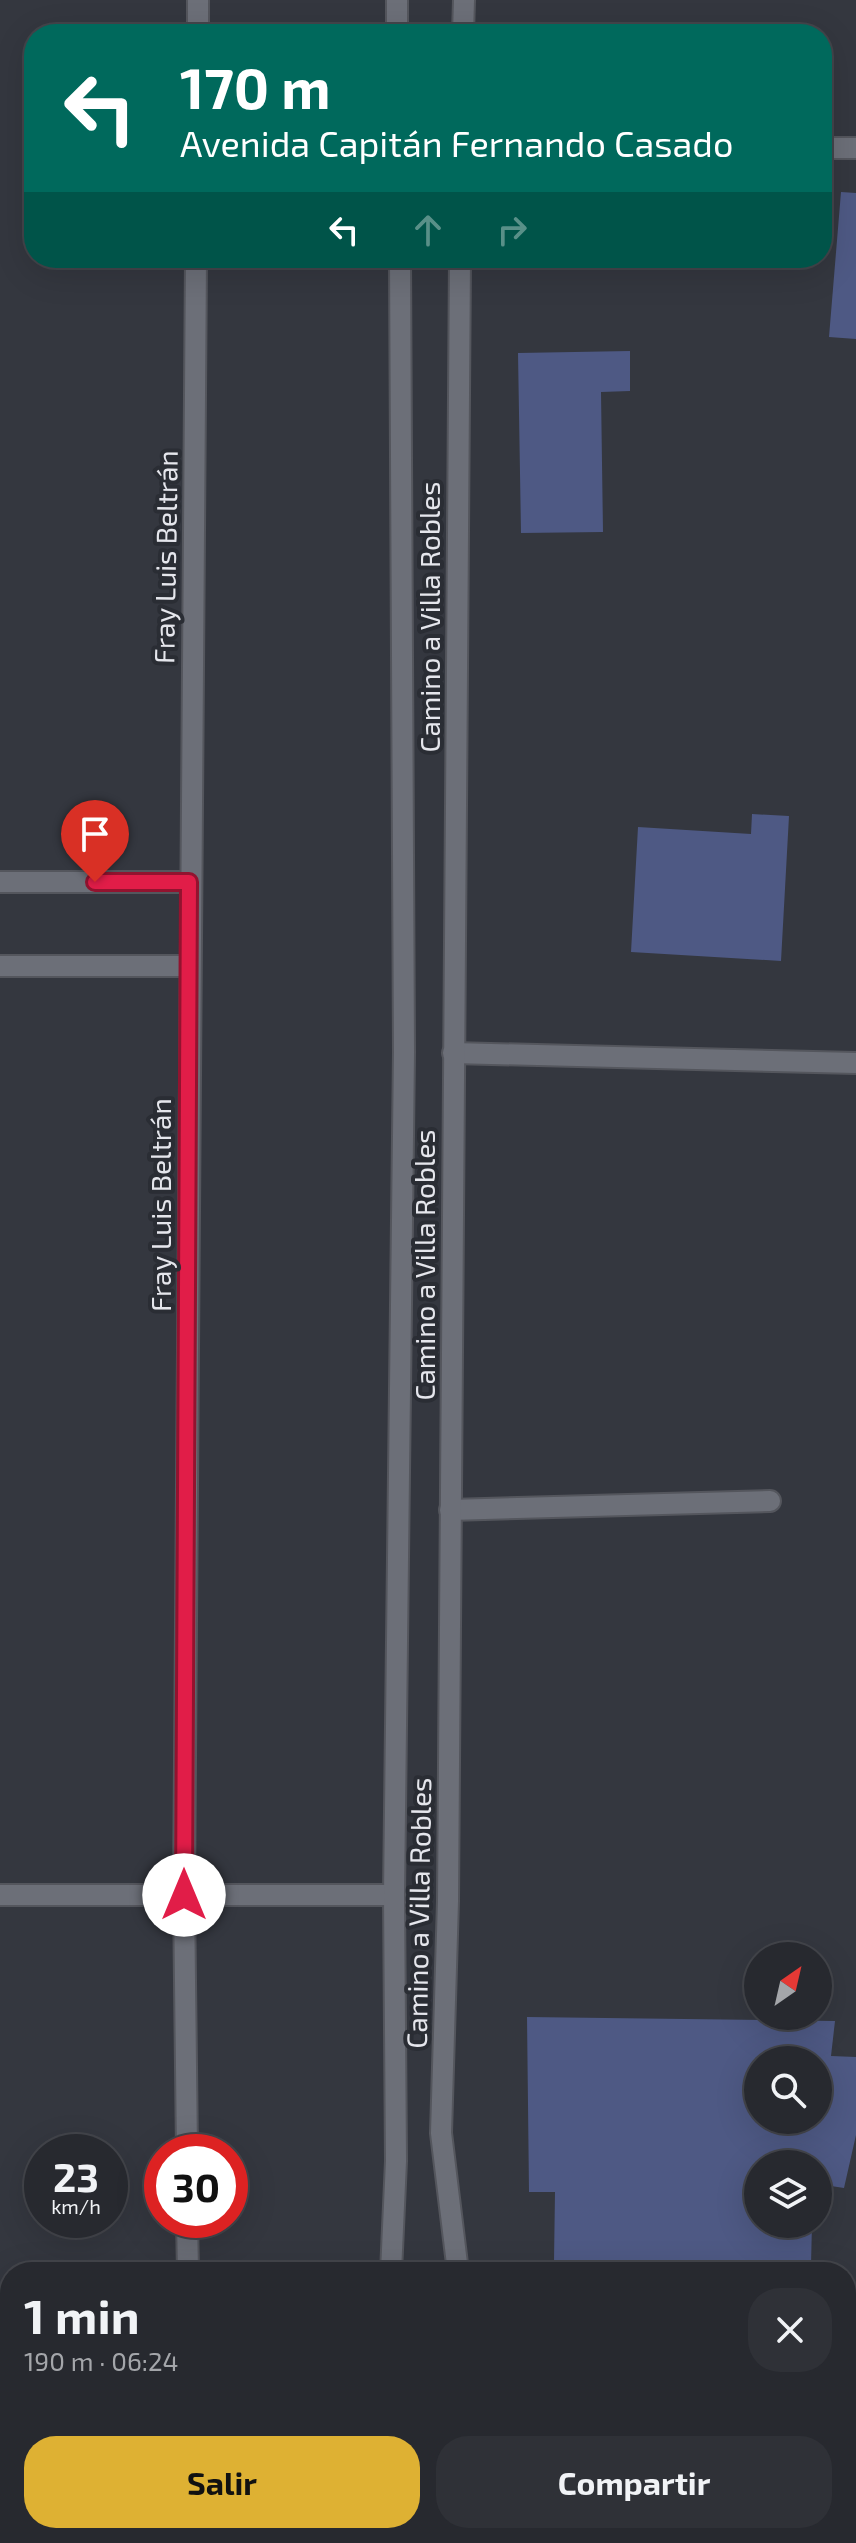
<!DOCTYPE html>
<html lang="es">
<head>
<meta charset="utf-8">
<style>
	body { margin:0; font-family:"Exo 2",sans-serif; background:#2f3137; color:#f1f3f6; height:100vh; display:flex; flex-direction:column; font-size:30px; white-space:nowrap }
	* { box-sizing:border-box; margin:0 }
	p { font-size:26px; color:#a4a6aa }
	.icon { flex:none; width:44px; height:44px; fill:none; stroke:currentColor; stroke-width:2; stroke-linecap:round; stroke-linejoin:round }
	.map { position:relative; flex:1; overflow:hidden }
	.sheet { position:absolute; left:0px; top:2262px; width:856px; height:282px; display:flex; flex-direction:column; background:#27292f; border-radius:32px 32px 0 0; box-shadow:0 8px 32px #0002,0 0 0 2px #43454b }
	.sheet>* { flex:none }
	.top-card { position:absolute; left:24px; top:24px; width:808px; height:244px; border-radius:32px; box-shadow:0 8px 32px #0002,0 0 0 2px #43454b; background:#00695c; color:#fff; overflow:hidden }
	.needle { width:52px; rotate:34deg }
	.controls { position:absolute; left:744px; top:1942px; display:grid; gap:16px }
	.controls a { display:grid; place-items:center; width:88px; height:88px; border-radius:50%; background:#27292f; box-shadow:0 8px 32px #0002,0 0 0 2px #43454b; font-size:40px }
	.speed { position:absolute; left:24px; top:2134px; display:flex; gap:16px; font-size:40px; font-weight:700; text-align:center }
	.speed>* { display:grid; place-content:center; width:104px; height:104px; border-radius:50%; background:#27292f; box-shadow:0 8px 32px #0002,0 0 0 2px #43454b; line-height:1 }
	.speed small { font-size:20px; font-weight:400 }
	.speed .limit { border:12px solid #d22; background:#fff; color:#111 }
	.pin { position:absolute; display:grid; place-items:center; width:68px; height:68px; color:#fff; margin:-82px -34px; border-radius:50% 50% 50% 0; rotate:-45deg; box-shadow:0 0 8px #0007 }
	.pin .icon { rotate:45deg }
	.me { position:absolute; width:88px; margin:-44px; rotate:0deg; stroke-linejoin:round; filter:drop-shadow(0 0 6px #0008) }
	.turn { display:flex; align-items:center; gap:28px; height:168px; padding:0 24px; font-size:36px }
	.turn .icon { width:104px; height:104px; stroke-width:2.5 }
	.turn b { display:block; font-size:56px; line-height:68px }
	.lanes { display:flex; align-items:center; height:76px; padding:0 24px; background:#0003; justify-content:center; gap:40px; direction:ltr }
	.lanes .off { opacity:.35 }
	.round { display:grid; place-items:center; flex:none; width:84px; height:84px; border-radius:32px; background:#2f3137 }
	.summary { display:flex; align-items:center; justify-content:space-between; height:136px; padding:0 24px }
	h1 { font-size:48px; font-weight:700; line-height:60px }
	.action { display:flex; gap:16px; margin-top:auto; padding:16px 24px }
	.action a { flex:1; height:92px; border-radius:32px; background:#deb133; color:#111; font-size:32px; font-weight:700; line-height:92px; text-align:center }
	.action a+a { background:#2f3137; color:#f1f3f6 }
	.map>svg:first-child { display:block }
</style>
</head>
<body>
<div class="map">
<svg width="856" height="2543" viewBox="0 0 856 2543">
	<rect width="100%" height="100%" fill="#34373f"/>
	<path fill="#4e5984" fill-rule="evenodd" d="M841,192l15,1v146l-27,-2z
		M630,351v40l-29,1 2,140 -82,1 -3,-180z
		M752,814l37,2 -8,145 -150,-9 7,-125 113,7z
		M527,2017l308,4 -4,35 25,1v78l-12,53 -26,-4v-20h-60v60h54l-1,41 -257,-4 1,-69h-26zM758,2060h60v60h-60z"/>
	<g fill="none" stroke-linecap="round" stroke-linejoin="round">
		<defs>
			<path id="service" d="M846,2459l10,-25"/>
			<path id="minor" d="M198,34v-34
				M822,148h34
				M0,882h189
				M0,966h189
				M453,1053l403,10
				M450,1510l320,-9
				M0,1895h394
				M187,2152l-3,-257 12,-1637
				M187,2220l1,52
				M190,2534l1,9"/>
			<path id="secondary" d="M397,0v34
				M463,34l1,-34
				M391,2272l5,-111 -2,-266 10,-843 -4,-794
				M458,2272l-17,-139 7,-232 12,-1643
				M846,2483l10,-4
				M534,2534l1,9
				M212,2543l19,-9
				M328,2543l1,-9
				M712,2543l22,-9"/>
		</defs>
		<use href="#service" stroke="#54565d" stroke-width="24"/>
		<use href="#minor" stroke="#54565d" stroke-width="24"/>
		<use href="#secondary" stroke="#54565d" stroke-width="24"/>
		<path stroke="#8b8d94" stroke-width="5" stroke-dasharray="8 4" stroke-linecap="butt" d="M839,2543l2,-9"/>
		<use href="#service" stroke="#6c6f78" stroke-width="20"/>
		<use href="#minor" stroke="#6c6f78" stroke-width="20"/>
		<use href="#secondary" stroke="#6c6f78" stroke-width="20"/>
	</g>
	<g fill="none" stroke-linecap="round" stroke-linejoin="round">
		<defs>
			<path id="route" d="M95,882h94l-5,1013"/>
		</defs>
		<use href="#route" stroke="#92132f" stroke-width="20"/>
		<use href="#route" stroke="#e11d48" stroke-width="14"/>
	</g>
	<g text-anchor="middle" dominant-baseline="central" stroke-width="8" stroke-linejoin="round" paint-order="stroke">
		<g font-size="28" fill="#e5e6ec" stroke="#2a2d34">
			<text transform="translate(165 557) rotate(-89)">Fray Luis Beltrán</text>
			<text transform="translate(429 617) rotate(-90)">Camino a Villa Robles</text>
			<text transform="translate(160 1205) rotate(-90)">Fray Luis Beltrán</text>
			<text transform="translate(424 1265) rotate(-90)">Camino a Villa Robles</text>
			<text transform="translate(418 1913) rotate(-89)">Camino a Villa Robles</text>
		</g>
	</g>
</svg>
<div class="controls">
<a><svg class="needle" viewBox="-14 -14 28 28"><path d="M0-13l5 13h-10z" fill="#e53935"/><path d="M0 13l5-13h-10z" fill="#a4a6aa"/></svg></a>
<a><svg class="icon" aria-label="search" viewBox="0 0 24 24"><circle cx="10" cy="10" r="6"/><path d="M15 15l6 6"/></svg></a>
<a><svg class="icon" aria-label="layers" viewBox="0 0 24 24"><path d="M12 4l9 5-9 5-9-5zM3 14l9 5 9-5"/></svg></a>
</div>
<div class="speed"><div>23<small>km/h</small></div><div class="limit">30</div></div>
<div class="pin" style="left:95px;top:882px;background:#d93025"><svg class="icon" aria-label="arrive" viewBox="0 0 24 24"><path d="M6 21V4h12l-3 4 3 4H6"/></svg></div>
<svg class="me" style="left:184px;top:1895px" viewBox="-20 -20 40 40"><circle r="19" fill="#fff"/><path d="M0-13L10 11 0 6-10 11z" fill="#e11d48"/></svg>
<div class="top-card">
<div class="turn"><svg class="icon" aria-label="left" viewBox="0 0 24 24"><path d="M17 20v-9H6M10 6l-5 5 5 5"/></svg><div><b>170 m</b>Avenida Capitán Fernando Casado</div></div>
<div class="lanes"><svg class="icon" aria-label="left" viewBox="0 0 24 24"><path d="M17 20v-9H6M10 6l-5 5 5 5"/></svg><svg class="icon off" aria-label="ahead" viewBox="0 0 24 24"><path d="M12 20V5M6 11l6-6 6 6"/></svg><svg class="icon off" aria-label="right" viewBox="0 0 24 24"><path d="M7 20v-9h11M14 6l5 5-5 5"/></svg></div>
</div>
<section class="sheet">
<div class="summary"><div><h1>1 min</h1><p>190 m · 06:24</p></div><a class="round"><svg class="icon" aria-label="close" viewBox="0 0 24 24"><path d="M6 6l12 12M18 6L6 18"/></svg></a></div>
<div class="action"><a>Salir</a><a>Compartir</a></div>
</section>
</div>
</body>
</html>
